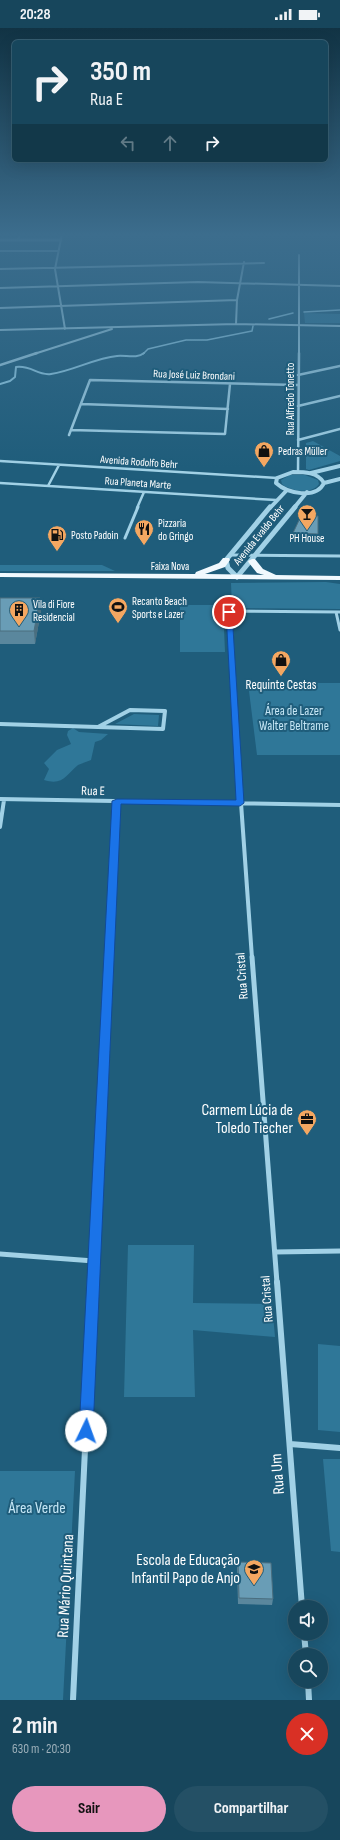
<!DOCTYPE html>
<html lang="pt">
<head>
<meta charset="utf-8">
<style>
	body { margin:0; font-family:"Sofia Sans Condensed",sans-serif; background:#245065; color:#f1f3f6; height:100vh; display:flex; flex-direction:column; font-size:15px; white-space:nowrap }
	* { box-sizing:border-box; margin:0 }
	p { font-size:13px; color:#9eb1bb }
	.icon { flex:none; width:22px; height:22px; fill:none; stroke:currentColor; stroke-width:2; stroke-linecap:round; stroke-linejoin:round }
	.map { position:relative; height:1672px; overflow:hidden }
	.sheet { display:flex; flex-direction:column; background:#17465c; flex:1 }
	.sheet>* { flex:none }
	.hud { position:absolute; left:12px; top:12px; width:316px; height:122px; border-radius:6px; box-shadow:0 4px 16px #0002,0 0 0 1px #365e72; background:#17465c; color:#f1f3f6; overflow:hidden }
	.tools { position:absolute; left:288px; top:1572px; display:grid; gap:8px }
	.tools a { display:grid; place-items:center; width:40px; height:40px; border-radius:50%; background:#17465c; box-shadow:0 4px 16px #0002,0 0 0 1px #365e72; font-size:20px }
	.pin { position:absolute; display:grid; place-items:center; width:34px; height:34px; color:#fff; margin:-17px; border:2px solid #fff; border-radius:50%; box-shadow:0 1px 4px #0007 }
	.me { position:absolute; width:44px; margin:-22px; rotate:3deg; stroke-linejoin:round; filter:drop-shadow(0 0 3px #0008) }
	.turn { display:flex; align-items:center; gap:14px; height:84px; padding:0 12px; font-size:18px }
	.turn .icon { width:52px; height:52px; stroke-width:2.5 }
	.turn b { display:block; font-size:28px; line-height:34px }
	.lanes { display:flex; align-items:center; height:38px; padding:0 12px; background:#0003; justify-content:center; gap:20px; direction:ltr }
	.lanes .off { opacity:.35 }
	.round { display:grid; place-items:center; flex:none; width:42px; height:42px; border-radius:21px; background:#245065 }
	.overview { display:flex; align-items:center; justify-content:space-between; height:68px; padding:0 12px }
	h1 { font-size:24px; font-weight:700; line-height:30px }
	.action { display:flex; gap:8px; margin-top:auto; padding:8px 12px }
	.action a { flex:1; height:46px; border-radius:24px; background:#e797bd; color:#111; font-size:16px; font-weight:700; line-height:46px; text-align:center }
	.action a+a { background:#245065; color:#f1f3f6 }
	.status { display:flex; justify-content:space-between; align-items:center; height:28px; padding:0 20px; background:#17465c; direction:ltr }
	.status svg { height:11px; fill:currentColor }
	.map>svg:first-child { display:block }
</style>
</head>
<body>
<div class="status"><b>20:28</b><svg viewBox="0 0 49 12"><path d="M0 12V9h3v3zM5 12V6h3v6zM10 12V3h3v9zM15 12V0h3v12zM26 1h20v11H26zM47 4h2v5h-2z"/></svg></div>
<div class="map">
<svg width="340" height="1672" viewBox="0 0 340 1672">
	<rect width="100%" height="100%" fill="#1f5d7b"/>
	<path fill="#2f7798" d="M304,285l36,1v9h-35z
		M313,413l27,15v5l-31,9 -3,-1v-26z
		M290,447h15l13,5 1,4c-7,11 -29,7 -37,0l-1,-4z
		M0,537h102l13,6h-115z
		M326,554l14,2v25l-108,-1 -1,-25z
		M180,577h43l2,47h-45z
		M248,655h92v72h-83z
		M134,686l25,1 -1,11 -43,-2z
		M73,700l6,4 29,2 -7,6 -6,2 -4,18c-4,2 -9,3 -13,5 -12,10 -15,21 -34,15l5,-11 -5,-6 13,-13 14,-6 -4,-9 1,-4z
		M128,1217h66l-1,58 79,1 3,33 -82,-7 2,67h-71z
		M318,1316l22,2v86l-22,-2z
		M323,1431h17v93l-9,-1z
		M0,1443h75l-12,229h-63z"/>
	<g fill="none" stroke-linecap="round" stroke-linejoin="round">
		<path stroke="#95cfe8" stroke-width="1.5" d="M304,284l36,-2
			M269,291l24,-6
			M143,326l5,-5 38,-9h21l45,-9 1,-5"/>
		<path stroke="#95cfe8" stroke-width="2" d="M0,356l10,-3 5,-4 1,-10c16,-2 21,9 35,7 22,-3 44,-16 66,-18 9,-1 20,3 27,-3"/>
		<path stroke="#a1d1e6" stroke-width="2" d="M62,206l-7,35 10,60
			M18,212l2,-6
			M0,223h58
			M0,241l264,-6
			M0,260l198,-6 142,4
			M0,280l237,-8
			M236,296l1,-24 7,-38
			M0,302l236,-6 104,2
			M34,326l78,-25
			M299,326v-99"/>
		<path stroke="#a1d1e6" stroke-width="2.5" d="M0,337l37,-12
			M298,347l42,-9
			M81,376l147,5
			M298,378l42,-10
			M71,402l154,4 5,-50
			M69,407l21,-55 208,5
			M298,412l42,-11
			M0,433l277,17
			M298,444l1,-119
			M0,455l276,17
			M48,458l11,-21
			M137,480l7,-16"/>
		<path stroke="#a1d1e6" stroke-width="3" d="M125,510l13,-31
			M230,527l110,1
			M336,584l4,18
			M234,677l-5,-94 111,1"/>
		<path stroke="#a1d1e6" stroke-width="4" d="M234,676l18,254
			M0,696l163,5 2,-18 -35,-1 -32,17
			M0,771l340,6
			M0,799l4,-27
			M109,930l8,-157"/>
		<path stroke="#a1d1e6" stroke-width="5" d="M252,929l25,326
			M275,1224l65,-1
			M0,1226l94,7
			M93,1255l16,-326"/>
		<path stroke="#a1d1e6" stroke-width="6" d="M277,1254l25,325
			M290,1416l50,4
			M304,1605l2,22
			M308,1653l1,19
			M73,1672l20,-418"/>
		<path stroke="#a1d1e6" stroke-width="3" d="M0,212h61"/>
		<path stroke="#a1d1e6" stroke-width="4" d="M293,444c11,0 25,0 31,11 -8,17 -37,10 -48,0l1,-5z
			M311,445l29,-7
			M324,455l16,-4
			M270,480l17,-18
			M294,480l13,-16"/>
		<path stroke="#a1d1e6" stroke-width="5" d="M270,479l-44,53 2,8 9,9 58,-70"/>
		<path fill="#f1f9fe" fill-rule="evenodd" d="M223,530h6l1,2 -5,7 -20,7 59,1 -7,-2 -8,-10 -1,-2 4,-2h3l8,10 13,6 64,1v4l-340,-3v-4l195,1 1,-2 23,-9z"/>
	</g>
	<path fill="#5a879d" d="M293,505l25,1v6l-25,-1z
		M0,570l41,13 -6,33h-35z
		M238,1534l35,37 -1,6 -34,-1 -1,-36z"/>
	<path fill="#4a6e7f" d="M40,570l1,13 -6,33 -1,-13z"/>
	<path fill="#699db6" stroke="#4a6e7f" d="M301,488h17v18l-25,-1z
		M0,570h40l-6,33h-34z
		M238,1534l33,1 2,36 -34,-1z"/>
	<linearGradient id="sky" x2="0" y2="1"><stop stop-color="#134"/><stop offset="0.47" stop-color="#3c6d8d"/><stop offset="1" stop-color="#3c6d8d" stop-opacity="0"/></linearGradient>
	<rect width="340" height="440" fill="url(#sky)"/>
	<path fill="#1a73e8" stroke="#114b97" d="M229,581l3,3 12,191 -4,3 -119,-2 -28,627 -2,5 -5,2 -5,-2 -2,-5 33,-630 5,-2 119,1 -10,-188z"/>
	<defs>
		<symbol id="shop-pin" viewBox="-11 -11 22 30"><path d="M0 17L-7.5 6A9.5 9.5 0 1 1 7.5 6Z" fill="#f4a761" stroke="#1f5d7b"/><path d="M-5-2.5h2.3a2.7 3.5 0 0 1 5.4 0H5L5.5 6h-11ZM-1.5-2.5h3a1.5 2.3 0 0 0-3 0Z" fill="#111"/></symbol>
		<symbol id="bar-pin" viewBox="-11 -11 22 30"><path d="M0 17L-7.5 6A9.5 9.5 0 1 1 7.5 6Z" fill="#f4a761" stroke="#1f5d7b"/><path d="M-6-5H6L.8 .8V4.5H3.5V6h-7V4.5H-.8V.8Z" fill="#111"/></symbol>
		<symbol id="restaurant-pin" viewBox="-11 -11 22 30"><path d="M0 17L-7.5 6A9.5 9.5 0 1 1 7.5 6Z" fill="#f4a761" stroke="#1f5d7b"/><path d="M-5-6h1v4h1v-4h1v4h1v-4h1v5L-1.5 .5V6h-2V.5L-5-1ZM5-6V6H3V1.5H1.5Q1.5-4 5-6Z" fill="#111"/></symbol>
		<symbol id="fuel-pin" viewBox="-11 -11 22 30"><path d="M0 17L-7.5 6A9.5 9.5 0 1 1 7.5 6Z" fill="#f4a761" stroke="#1f5d7b"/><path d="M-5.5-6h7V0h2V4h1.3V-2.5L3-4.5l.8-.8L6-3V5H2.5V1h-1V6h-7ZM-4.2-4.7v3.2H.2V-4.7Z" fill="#111"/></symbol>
		<symbol id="stadium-pin" viewBox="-11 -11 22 30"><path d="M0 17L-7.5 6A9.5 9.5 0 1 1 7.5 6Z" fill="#f4a761" stroke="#1f5d7b"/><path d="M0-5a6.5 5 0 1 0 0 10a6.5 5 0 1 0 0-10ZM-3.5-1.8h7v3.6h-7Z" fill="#111"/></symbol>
		<symbol id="building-pin" viewBox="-11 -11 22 30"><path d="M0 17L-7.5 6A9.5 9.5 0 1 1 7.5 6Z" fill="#f4a761" stroke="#1f5d7b"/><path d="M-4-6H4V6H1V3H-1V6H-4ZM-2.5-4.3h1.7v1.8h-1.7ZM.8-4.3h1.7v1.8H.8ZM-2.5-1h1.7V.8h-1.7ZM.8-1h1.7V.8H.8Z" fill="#111"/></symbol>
		<symbol id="office-pin" viewBox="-11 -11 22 30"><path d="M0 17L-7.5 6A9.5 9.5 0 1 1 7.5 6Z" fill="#f4a761" stroke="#1f5d7b"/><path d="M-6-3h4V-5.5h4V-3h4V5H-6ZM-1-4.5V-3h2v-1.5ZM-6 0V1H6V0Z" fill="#111"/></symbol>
		<symbol id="school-pin" viewBox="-11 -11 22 30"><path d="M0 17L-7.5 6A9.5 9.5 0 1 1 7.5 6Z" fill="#f4a761" stroke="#1f5d7b"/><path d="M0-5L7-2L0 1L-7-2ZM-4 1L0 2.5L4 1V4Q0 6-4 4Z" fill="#111"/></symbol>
	</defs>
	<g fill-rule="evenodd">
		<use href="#shop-pin" x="253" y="412" width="22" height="30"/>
		<use href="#bar-pin" x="296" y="475" width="22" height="30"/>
		<use href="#restaurant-pin" x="133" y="490" width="22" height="30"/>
		<use href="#fuel-pin" x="46" y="496" width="22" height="30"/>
		<use href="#stadium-pin" x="107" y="568" width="22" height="30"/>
		<use href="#building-pin" x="8" y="571" width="22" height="30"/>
		<use href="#shop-pin" x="270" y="621" width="22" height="30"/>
		<use href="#office-pin" x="296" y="1080" width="22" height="30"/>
		<use href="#school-pin" x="243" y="1530" width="22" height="30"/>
	</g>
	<g text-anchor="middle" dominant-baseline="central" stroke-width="4" stroke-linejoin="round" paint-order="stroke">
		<g font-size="11" fill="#fff" stroke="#1f5d7b">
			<text transform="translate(194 347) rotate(2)">Rua José Luiz Brondani</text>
			<text transform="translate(290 371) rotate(-90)">Rua Alfredo Tonetto</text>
			<text transform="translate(139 434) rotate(4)">Avenida Rodolfo Behr</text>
			<text transform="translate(138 455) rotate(4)">Rua Planeta Marte</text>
			<text transform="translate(259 507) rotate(-51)">Avenida Evaldo Behr</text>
			<text x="170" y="538">Faixa Nova</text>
		</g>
		<g font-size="11" fill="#fff" stroke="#1f5d7b" text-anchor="start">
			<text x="278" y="423">Pedras Müller</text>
			<text x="158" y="495">Pizzaria<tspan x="158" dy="13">do Gringo</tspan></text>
			<text x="71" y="507">Posto Padoin</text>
			<text x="307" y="510" text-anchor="middle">PH House</text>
			<text x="132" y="573">Recanto Beach<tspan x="132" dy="13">Sports e Lazer</tspan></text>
			<text x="33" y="576">Vila di Fiore<tspan x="33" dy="13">Residencial</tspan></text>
		</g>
		<g font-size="13" fill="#fff" stroke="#1f5d7b">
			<text x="281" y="657">Requinte Cestas</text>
		</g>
		<g font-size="13" fill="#c5e6f5" stroke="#1f5d7b">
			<text x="294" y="683">Área de Lazer<tspan x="294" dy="15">Walter Beltrame</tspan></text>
		</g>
		<g font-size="13" fill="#fff" stroke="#1f5d7b">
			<text transform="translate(93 763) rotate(1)">Rua E</text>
			<text transform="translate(242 948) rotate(-94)">Rua Cristal</text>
			<text transform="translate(267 1271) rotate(-94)">Rua Cristal</text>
		</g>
		<g font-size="16" fill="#fff" stroke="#1f5d7b" text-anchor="end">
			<text x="293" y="1082">Carmem Lúcia de<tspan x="293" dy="18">Toledo Tiecher</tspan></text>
			<text x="240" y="1532">Escola de Educação<tspan x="240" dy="18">Infantil Papo de Anjo</tspan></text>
		</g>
		<g font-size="16" fill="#fff" stroke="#1f5d7b">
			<text transform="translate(278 1446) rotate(-94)">Rua Um</text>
			<text transform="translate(66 1558) rotate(-87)">Rua Mário Quintana</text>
		</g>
		<g font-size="16" fill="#c5e6f5" stroke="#1f5d7b">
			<text x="37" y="1480">Área Verde</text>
		</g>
	</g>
</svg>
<div class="tools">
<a><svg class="icon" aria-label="sound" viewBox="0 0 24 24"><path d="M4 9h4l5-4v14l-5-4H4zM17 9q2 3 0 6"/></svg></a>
<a><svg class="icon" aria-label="search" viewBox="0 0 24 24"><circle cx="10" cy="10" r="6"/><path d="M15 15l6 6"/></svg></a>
</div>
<div class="pin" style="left:229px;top:584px;background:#d93025"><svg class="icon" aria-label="arrive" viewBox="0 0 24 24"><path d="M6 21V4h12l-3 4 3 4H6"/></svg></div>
<svg class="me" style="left:86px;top:1403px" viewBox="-20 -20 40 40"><circle r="19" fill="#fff"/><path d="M0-13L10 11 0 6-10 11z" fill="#1a73e8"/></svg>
<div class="hud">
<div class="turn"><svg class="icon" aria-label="right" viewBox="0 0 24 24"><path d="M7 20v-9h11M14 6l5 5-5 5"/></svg><div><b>350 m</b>Rua E</div></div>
<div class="lanes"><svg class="icon off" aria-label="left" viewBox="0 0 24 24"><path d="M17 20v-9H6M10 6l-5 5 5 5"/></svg><svg class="icon off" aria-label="ahead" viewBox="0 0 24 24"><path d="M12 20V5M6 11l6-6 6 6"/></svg><svg class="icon" aria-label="right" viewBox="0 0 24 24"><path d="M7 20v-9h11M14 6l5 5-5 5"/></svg></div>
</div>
</div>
<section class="sheet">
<div class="overview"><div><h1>2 min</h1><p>630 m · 20:30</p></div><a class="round" style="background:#d93025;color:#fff"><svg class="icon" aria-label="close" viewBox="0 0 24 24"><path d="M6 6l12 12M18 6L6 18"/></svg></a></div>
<div class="action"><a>Sair</a><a>Compartilhar</a></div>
</section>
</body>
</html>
